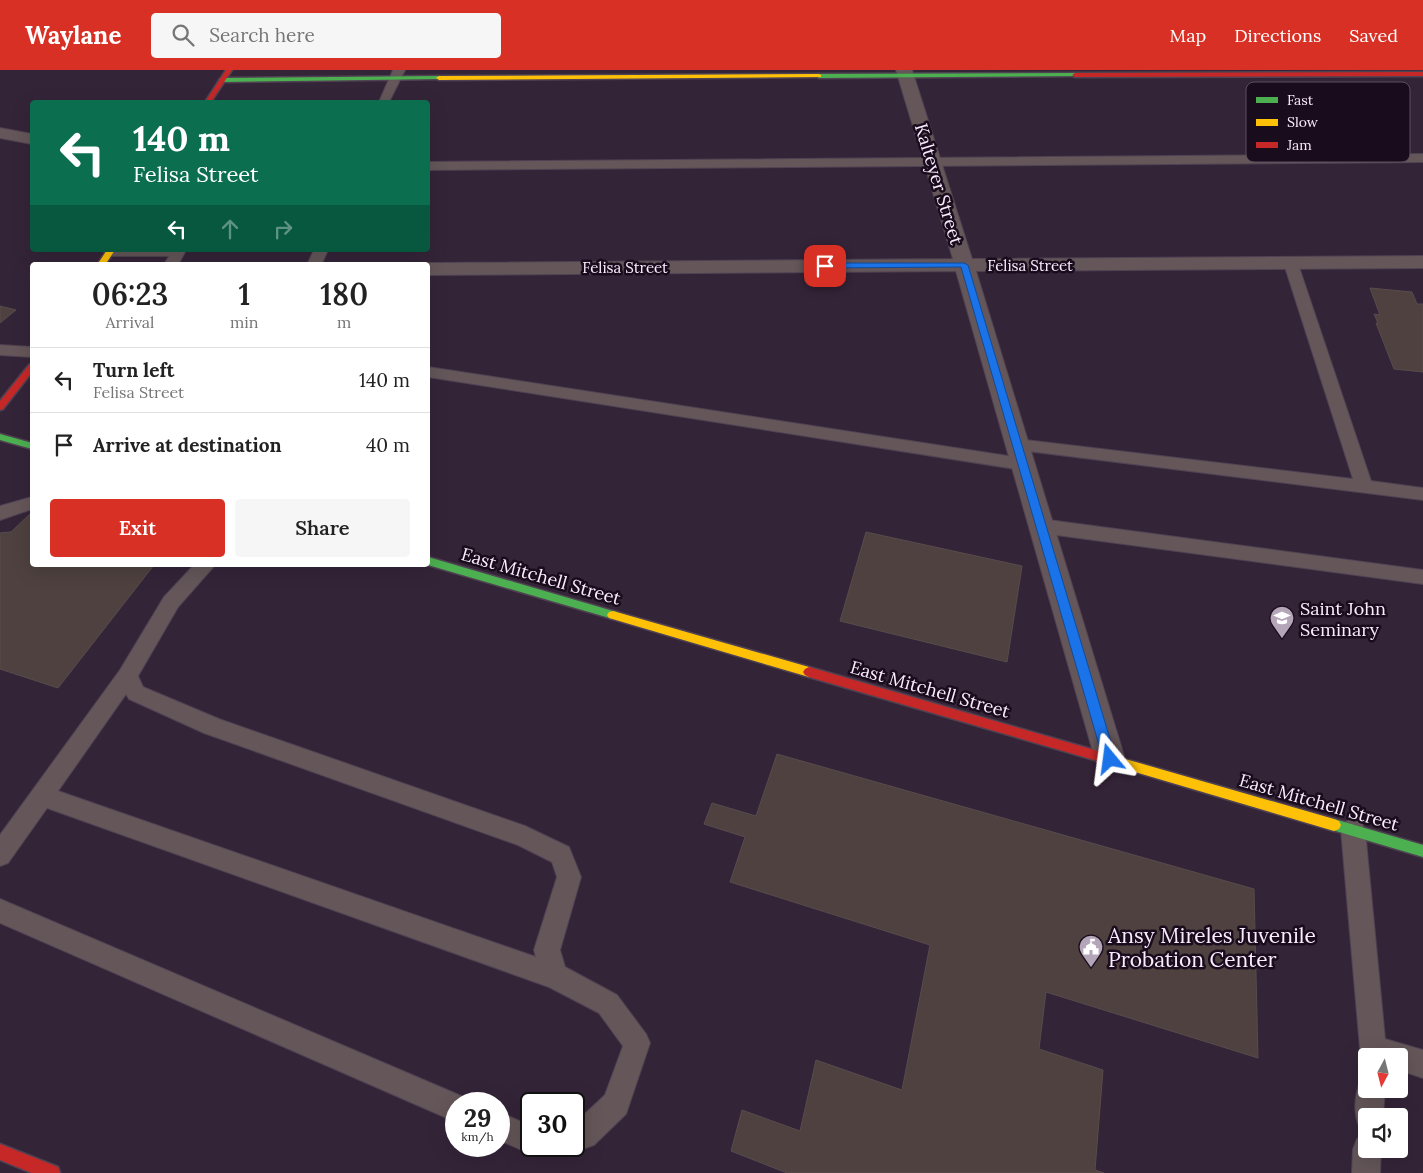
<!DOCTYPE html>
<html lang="en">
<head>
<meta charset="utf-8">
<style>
	body { margin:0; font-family:Lora,serif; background:#f6f6f6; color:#222; height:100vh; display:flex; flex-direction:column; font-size:19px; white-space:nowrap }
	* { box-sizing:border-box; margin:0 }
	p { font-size:16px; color:#767676 }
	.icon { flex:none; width:28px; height:28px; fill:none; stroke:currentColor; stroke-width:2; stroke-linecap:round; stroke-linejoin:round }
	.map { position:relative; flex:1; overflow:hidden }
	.sheet { position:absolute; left:30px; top:192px; width:400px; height:305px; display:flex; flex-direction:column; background:#fff; border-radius:5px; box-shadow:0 5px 20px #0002 }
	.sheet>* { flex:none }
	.guide { position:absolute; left:30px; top:30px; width:400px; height:152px; border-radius:5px; box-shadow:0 5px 20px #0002; background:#0b6e4f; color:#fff; overflow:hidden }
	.needle { width:32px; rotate:187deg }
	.buttons { position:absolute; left:1358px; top:978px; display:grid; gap:10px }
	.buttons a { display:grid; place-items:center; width:50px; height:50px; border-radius:5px; background:#fff; box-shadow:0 5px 20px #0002; font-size:25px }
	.speed { position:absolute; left:445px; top:1022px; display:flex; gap:10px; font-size:25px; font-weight:700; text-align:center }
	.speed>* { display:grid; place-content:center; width:65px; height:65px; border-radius:50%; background:#fff; box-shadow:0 5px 20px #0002; line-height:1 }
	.speed small { font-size:12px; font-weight:400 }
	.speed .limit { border:2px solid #111; border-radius:8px; background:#fff; color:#111 }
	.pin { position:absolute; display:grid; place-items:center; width:42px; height:42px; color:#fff; margin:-21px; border-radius:10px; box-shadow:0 2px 8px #0006 }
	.me { position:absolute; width:55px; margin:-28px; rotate:344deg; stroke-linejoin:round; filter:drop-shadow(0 0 4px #0008) }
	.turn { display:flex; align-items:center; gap:18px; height:105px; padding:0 20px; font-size:22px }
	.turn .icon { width:65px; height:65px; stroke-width:2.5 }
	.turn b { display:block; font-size:35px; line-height:42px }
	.lanes { display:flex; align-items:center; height:48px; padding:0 20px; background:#0003; justify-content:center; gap:25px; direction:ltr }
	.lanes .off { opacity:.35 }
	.eta { display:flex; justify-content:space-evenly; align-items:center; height:85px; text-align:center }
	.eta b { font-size:30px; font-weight:600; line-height:35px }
	.cta { display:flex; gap:10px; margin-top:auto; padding:10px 20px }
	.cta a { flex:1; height:58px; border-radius:5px; background:#d93025; color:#fff; font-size:20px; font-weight:600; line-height:58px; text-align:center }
	.cta a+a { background:#f6f6f6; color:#222 }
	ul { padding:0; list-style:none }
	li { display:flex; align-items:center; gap:15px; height:65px; padding:0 20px; border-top:1px solid #e0e0e0 }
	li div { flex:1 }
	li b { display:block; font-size:19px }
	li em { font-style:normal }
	header { display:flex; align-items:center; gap:30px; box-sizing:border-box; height:70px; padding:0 25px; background:#d93025; color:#fff }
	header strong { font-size:24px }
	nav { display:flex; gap:28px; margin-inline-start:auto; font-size:18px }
	.search { width:350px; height:45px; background:#f6f6f6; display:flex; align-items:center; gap:12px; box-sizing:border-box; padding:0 18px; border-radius:5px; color:#767676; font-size:19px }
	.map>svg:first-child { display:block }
</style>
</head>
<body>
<header>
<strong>Waylane</strong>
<div class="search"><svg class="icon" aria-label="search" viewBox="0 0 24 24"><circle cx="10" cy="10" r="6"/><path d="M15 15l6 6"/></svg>Search here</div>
<nav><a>Map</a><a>Directions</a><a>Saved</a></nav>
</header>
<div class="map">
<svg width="1423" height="1103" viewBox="0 0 1423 1103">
	<rect width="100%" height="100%" fill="#342438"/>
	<path fill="#4e413f" stroke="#584c4c" d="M1370,218l42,4 5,12h6v68l-29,-3 -18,-46h2l-4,-9 6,1z
		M0,236l16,4 -16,13z
		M32,442v53h122l-96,123 -58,-19v-136l11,-1z
		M866,462l156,34 -15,96 -167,-41z
		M777,684l477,135 4,169 -212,-66 -7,57 64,21 -8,100 9,3h-317l-56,-22 11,-41 58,21 16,-71 86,30 28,-145 -200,-63 15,-45 -41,-13 8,-21 44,13z"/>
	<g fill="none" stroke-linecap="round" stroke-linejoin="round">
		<defs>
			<path id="lane" d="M393,0h12l-16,32h-10z
				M1423,84v8l-995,8v-8z
				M104,180h80l1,2 -7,13h-14l5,-9h-59l-5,-1z
				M314,180h14l-7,15h-14z
				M1291,190l7,4 73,217 52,7v12l-412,-51 -3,-4 3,-4 6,-2 336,40 -69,-215z
				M0,275l32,2v10l-32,-2z
				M428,297l594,91 6,2 3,4 -3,4 -6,2 -594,-93z
				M32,427v12l-32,11v-14z
				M1041,449l382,51v14l-382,-51 -7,-2 -2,-5 2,-5z
				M194,495h21l-37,42 -40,69 5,11 76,32 306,107 44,21 12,30 -21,73 5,17 52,28 29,39 4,9 -24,71 -32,31 -20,7 -11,-6h11v-22l31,-29 18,-49 -24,-33 -50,-26 -502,-179 -39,55 -8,3v-31l120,-165 44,-73zM126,624l3,5 75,34 314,112 34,17 5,15 -23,73 2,7 -478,-166z
				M1353,749l8,3 4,8 20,209 38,11v28l-24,-8v-14h-33v3l-6,-11 -19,-218 4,-8z
				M0,829l466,199 2,6h-12v18l-456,-199z
				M1366,1007v12h19l-2,27h-17v13l-7,-3c-6,-15 -4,-32 2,-47z
				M499,1042l32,14v20h12l-2,4 -10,4 -32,-14z
				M1366,1065v14h15l-1,24h-28l1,-24 4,-10z"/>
			<path id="street" d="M896,0h16l60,189 451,-3v12l-447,3 149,488 -4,9 -11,4 -11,-4 -4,-9 -139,-488 -528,4v-10h-7l7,-2 525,-4z
				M0,58l32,6v10l-32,-6z"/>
			<path id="fast" d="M1075,3l3,2 -1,1 -258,2 -3,-2 3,-2z
				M439,6l3,2 -1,1 -219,3 -3,-2 3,-2z
				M0,364l32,9v6l-32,-9z
				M428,487l185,54 4,1 2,3 -2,3 -4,1 -185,-54z
				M1334,749l89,26v12l-94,-28 -2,-4 2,-4z"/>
			<path id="slow" d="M819,4l2,1v2l-382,3 -3,-2 3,-2z
				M107,180h8l-10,15h-8z
				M613,541l196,56 4,2 2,3 -2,3 -4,2 -200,-59 -2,-3 2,-3z
				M1108,684l226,65 5,2 2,4 -2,4 -5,2 -226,-67 -4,-1 -2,-4 2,-4z"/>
			<path id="jam" d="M226,0h6l-21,32h-6z
				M1423,2v4l-348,1 -3,-2 3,-2z
				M32,294v8l-29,37 -3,1v-9l29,-36z
				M809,597l299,87 4,1 2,4 -2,4 -4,1 -299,-87 -4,-2 -2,-3 2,-3z
				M0,1074l58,23 2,6h-28l-32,-13z"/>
		</defs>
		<use href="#lane" stroke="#4f4252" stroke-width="2"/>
		<use href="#street" stroke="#4f4252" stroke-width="2"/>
		<use href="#fast" stroke="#4f4252" stroke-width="3"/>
		<use href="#slow" stroke="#4f4252" stroke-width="3"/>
		<use href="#jam" stroke="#4f4252" stroke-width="3"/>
		<use href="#lane" fill="#645659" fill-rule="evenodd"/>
		<use href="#street" fill="#645659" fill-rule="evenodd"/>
		<use href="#fast" fill="#4caf50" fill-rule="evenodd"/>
		<use href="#slow" fill="#ffc107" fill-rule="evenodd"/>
		<use href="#jam" fill="#c62828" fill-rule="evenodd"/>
	</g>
	<path fill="#1a73e8" stroke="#114b97" d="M825,193h139l4,2 148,494 -2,4h-9l-2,-4 -142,-492 -139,1v-4z"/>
	<defs>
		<symbol id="school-pin" viewBox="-11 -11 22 30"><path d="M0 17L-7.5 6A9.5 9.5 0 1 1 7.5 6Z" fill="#b5a5b9" stroke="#190c1c"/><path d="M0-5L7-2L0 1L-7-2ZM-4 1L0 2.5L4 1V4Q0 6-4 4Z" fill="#fff"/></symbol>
		<symbol id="civic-pin" viewBox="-11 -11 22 30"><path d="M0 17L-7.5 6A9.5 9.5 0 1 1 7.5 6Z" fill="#b5a5b9" stroke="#190c1c"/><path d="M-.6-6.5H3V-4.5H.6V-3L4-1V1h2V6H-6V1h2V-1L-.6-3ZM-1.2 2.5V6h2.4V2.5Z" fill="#fff"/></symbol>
	</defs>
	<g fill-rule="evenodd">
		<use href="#school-pin" x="1268" y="534" width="28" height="38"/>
		<use href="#civic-pin" x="1077" y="863" width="28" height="38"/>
	</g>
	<g text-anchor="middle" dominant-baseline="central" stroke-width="5" stroke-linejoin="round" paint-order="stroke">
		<g font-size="15" fill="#faebfe" stroke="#190c1c">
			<text x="1030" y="195">Felisa Street</text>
			<text x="625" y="197">Felisa Street</text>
		</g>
		<g font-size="18" fill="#faebfe" stroke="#190c1c">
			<text transform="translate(939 114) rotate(73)">Kalteyer Street</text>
			<text transform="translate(541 506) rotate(16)">East Mitchell Street</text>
			<text transform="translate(930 619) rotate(16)">East Mitchell Street</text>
			<text transform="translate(1319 732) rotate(16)">East Mitchell Street</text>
		</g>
		<g font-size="18" fill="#faebfe" stroke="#190c1c" text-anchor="start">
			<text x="1300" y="538">Saint John<tspan x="1300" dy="21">Seminary</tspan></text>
		</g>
		<g font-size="21" fill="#faebfe" stroke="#190c1c" text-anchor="start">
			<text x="1108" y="865">Ansy Mireles Juvenile<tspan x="1108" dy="24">Probation Center</tspan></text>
		</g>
	</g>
	<rect x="1246" y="12" width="164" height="80" rx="8" fill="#190c1c" stroke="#5c4f60" stroke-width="1"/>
	<rect x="1256" y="27" width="22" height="6" fill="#4caf50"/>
	<rect x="1256" y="49" width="22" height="7" fill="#ffc107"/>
	<rect x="1256" y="72" width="22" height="6" fill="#c62828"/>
	<g font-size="14" fill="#faebfe">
		<text x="1287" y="35">Fast</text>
		<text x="1287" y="57">Slow</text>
		<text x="1287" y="80">Jam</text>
	</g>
</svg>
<div class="buttons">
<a><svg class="needle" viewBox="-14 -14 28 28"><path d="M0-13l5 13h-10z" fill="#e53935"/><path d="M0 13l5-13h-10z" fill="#767676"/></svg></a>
<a><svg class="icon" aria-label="sound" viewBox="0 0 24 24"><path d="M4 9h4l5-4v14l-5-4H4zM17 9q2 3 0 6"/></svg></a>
</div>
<div class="speed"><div>29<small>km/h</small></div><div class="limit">30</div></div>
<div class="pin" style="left:825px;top:196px;background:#d93025"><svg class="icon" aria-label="arrive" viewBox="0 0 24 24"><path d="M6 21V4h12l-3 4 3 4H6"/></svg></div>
<svg class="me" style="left:1110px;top:689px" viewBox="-20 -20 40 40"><path d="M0-17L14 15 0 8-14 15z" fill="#1a73e8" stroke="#fff" stroke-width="4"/></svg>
<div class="guide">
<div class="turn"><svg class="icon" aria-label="left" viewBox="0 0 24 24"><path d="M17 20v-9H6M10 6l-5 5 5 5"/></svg><div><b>140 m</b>Felisa Street</div></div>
<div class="lanes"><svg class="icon" aria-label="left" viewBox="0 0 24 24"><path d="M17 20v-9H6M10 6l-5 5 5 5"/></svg><svg class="icon off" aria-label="ahead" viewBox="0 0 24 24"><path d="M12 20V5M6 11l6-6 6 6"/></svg><svg class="icon off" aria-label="right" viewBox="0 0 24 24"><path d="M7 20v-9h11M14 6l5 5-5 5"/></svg></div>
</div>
<section class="sheet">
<div class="eta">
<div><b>06:23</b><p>Arrival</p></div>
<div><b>1</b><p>min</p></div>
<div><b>180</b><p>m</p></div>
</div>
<ul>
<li><svg class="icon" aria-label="left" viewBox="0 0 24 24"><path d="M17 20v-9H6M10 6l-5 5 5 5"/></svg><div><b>Turn left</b><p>Felisa Street</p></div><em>140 m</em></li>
<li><svg class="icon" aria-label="arrive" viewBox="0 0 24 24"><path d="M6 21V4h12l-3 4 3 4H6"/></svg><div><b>Arrive at destination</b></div><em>40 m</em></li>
</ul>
<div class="cta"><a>Exit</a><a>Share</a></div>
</section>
</div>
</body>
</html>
